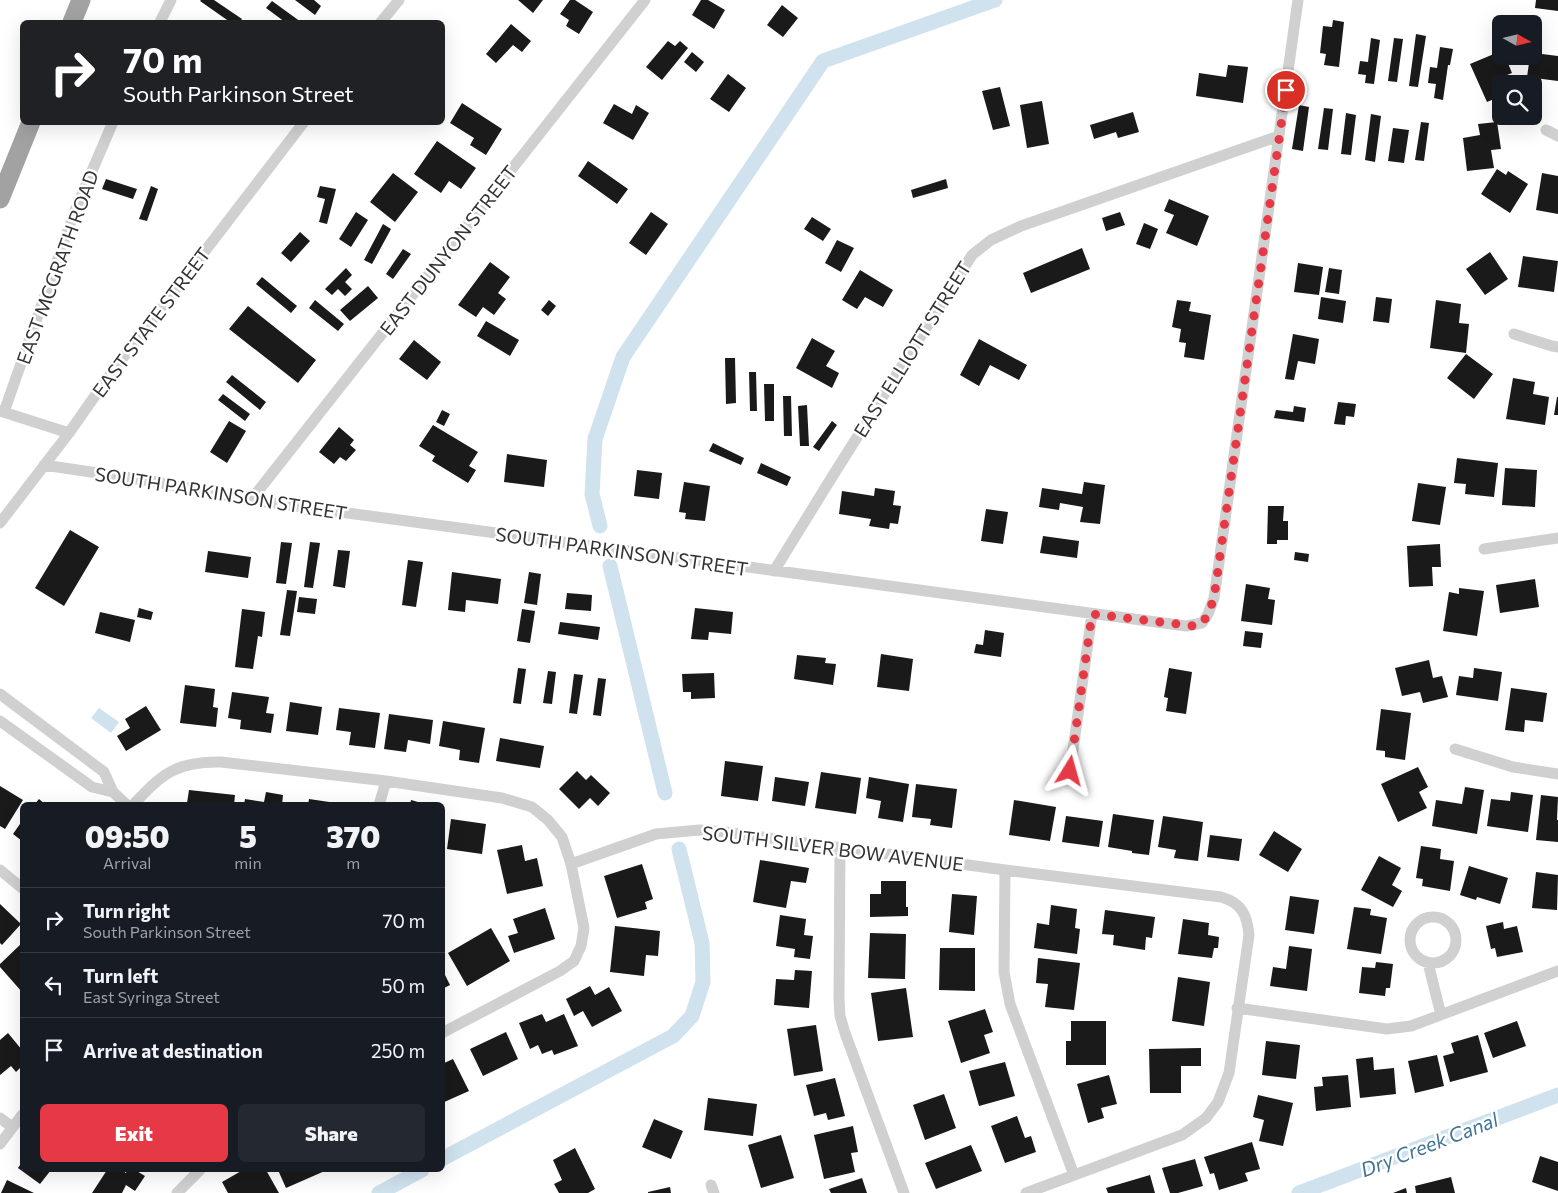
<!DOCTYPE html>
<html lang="en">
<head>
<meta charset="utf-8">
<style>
	body { margin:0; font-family:Commissioner,sans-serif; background:#242831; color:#f1f3f6; height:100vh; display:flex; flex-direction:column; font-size:19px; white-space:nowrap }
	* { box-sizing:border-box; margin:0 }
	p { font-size:16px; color:#9ea1a6 }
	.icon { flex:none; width:28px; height:28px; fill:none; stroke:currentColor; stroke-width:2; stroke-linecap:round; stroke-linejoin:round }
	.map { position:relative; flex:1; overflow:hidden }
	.side { position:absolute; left:20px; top:802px; width:425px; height:370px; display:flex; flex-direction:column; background:#171b24; border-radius:8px; box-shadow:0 5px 20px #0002 }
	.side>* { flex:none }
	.banner { position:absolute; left:20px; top:20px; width:425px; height:105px; border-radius:8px; box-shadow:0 5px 20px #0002; background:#202124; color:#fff; overflow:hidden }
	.needle { width:32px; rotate:98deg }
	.controls { position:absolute; left:1492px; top:15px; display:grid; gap:10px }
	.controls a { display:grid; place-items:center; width:50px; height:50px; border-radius:8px; background:#171b24; box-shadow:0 5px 20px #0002; font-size:25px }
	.pin { position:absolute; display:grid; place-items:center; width:42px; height:42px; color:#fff; margin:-21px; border:2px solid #fff; border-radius:50%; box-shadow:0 1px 5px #0007 }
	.me { position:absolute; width:55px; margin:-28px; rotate:8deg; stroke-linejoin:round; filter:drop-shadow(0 0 4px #0008) }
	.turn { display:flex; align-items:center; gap:18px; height:105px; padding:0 20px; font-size:22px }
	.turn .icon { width:65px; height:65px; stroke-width:2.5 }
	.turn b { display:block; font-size:35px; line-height:42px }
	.eta { display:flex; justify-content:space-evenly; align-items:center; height:85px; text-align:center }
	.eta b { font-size:30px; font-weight:800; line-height:35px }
	.cta { display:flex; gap:10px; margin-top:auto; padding:10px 20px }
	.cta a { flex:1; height:58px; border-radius:8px; background:#e63946; color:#fff; font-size:20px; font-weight:800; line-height:58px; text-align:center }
	.cta a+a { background:#242831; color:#f1f3f6 }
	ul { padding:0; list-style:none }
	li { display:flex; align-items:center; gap:15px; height:65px; padding:0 20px; border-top:1px solid #363941 }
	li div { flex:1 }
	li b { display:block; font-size:19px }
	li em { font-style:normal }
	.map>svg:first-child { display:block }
</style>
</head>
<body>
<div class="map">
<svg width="1558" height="1193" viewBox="0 0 1558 1193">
	<rect width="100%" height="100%" fill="#fff"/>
	<path fill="#cfe2ee" d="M99,708l20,14 -8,11 -20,-15z"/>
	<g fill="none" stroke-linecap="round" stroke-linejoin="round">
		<path stroke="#cfe2ee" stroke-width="15" d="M600,526l-8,-32 3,-55 28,-82 200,-296 172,-61
			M610,566l55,227
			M442,1159l231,-123 19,-20 11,-34 -1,-39 -23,-94
			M379,1193l43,-23
			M1299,1193l259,-98"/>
	</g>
	<path fill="#1a1a1a" d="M201,0h13l28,19 -2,3h-10l-30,-21z
		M295,0h19l7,6 -6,9z
		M518,0h25l-10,13z
		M570,0h5l18,12 -14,22 -13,-8 3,-6 -9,-6z
		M701,0h7l17,10 -11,19 -22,-14z
		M1536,0h22v11l-23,-3z
		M272,1l29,21h-16l-19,-14z
		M782,5l16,13 -15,19 -16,-12z
		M1333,20l11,2 -5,45 -15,-2 2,-11 -6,-1 3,-27 9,1z
		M511,24l20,17 -9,11 -9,-7 -17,18 -10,-9z
		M1416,34l10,2 -8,51 -9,-1z
		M1371,38l9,2 -6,44 -9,-1 1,-8 -8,-1 2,-13 8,1z
		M1394,38l9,1 -6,43 -9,-1z
		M668,41l7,5 5,-5 8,7 -26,32 -16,-13z
		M1440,47l13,2 -3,16h-2l-5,35 -9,-2 2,-14 -8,-1 2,-16 7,1z
		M1501,51v5h4l7,17 -10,4 3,7h-4v12l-14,6 -17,-38z
		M692,52l12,10 -8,10 -12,-10z
		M1534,53l24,3v25l-31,-4 3,-21h4z
		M1228,65l20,2 -5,36 -47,-7 3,-23 27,4z
		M728,74l18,14 -17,24 -19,-13z
		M1000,87l10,39 -17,4 -11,-39z
		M1042,101l7,43 -22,4 -7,-43z
		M462,103l40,26 -16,26 -16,-10 4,-7 -24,-15z
		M614,104l18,10 4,-9 13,8 -16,27 -30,-17z
		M1299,105l10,2 -6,44 -11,-2z
		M1324,108l9,1 -5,41 -10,-1z
		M1133,112l6,20 -21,6 -2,-6 -22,7 -4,-14z
		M1346,113l10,2 -5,40 -10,-1z
		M1371,114l10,2 -6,46 -10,-2z
		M1421,122l8,1 -5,38 -9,-1z
		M1497,122l4,27 -10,1 3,18 -27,3 -4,-33 17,-3 -2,-11z
		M1393,128l16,2 -5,33 -16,-2z
		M437,141l39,27 -15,21 -12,-8 -8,12 -27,-19z
		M588,161l40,28 -11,15 -39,-28z
		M1497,169l9,6 2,-4 20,13 -18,29 -29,-19z
		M393,173l25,19 -23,30 -25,-20z
		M1542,173l16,3v38l-22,-4z
		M106,179l31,10 -4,10 -31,-10z
		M946,179l2,9 -35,10 -2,-8z
		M151,186l7,3 -11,32 -8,-2z
		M320,186l16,3 -9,35 -8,-2 6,-23 -8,-2z
		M1169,199l40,17 -12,30 -31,-13 8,-18 -10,-4z
		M356,212l12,8 -17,27 -12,-8z
		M651,212l17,12 -22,31 -17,-12z
		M1120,212l5,13 -19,6 -4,-13z
		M812,217l19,12 -8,12 -19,-12z
		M1144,223l14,6 -8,20 -14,-5z
		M383,224l8,5 -19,35 -8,-4z
		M300,232l10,9 -19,21 -10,-9z
		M837,240l17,8 -13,24 -16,-9z
		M1082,248l8,21 -59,24 -8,-20z
		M403,249l8,5 -18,25 -7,-5z
		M1490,252l18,27 -23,16 -19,-26z
		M1523,256l35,5 -4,31 -36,-5z
		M490,262l20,15 -12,16 8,6 -12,16 -11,-8 -7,10 -18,-12z
		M1298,263l25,4 -4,28 -25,-3z
		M346,268l6,7 -7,7 7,7 -7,7 -7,-7 -6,6 -7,-6z
		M1329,268l13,2 -3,24 -14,-2z
		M860,270l33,20 -10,17 -18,-10 -8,12 -15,-9z
		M262,277l35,29 -6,7 -35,-29z
		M368,286l10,12 -28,23 -10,-11z
		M1321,297l25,4 -3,22 -25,-4z
		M1376,297l16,2 -3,24 -16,-2z
		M315,300l29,24 -6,7 -29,-23z
		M549,300l7,6 -8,10 -7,-6z
		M1177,300l14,2 -2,9 22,4 -7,45 -20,-3 2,-14 -7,-1 2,-13 -9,-2z
		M1436,300l25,4 -2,19 10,1 -3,29 -36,-5z
		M248,306l68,54 -18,23 -69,-54z
		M486,321l33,19 -9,16 -33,-20z
		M1293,334l26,5 -4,25 -17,-3 -4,19 -9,-1z
		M812,338l23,13 -9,15 13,7 -7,15 -36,-20z
		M979,339l48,26 -8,15 -29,-15 -11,21 -19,-11z
		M414,340l27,22 -14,18 -28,-21z
		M1466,354l27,20 -19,25 -27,-21z
		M725,358h10l1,45 -10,1z
		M749,372h7l1,39h-7z
		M232,375l34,27 -6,8 -34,-28z
		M1513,378l22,4 -2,12 16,3 -4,28 -39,-6z
		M764,384h10v37h-9z
		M223,394l27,20 -5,7 -27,-21z
		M783,396h8l1,40h-8z
		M1557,397h1v18h-4z
		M1338,402l18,2 -2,13 -8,-1 -1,9 -11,-1z
		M807,405l2,41h-9l-2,-40z
		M1294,406l12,2 -2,14 -30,-4 2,-8 17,2z
		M442,410l8,4 -6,12 -8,-4z
		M229,421l17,10 -19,32 -17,-11z
		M832,421l5,4 -18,26 -6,-4z
		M433,425l45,27 -9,14 7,4 -8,13 -36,-22 3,-5 -16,-10z
		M339,427l15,13 -4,5 6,5 -10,11 -6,-4 -6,7 -15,-12z
		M713,443l31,15 -3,7 -32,-14z
		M507,454l40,6 -3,27 -40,-5z
		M1457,458l41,5 -4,34 -29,-3 1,-10 -12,-1z
		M761,463l30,14 -4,9 -30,-13z
		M1505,468l32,2 -2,37 -33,-2z
		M637,470l25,3 -3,26 -25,-3z
		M684,482l26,4 -5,35 -20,-2 1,-6 -7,-1z
		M1084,482l21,3 -5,39 -20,-2 3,-15 -23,-4 -1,7 -20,-3 3,-19 40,6z
		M1418,483l28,4 -6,38 -28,-4z
		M875,488l20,3 -2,14 8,1 -3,18 -8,-1 -1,6 -20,-3 2,-7 -32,-5 3,-23 32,5z
		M1268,506h16l-1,15h5v19h-11v4h-10z
		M986,509l22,3 -5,32 -22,-3z
		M70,530l29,17 -35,59 -29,-18z
		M1043,536l36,5 -2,17 -37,-5z
		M281,542l11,1 -6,41 -10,-1z
		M310,542l10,1 -7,45 -9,-1z
		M1440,544l1,23h-9l1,19 -24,1 -2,-41z
		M338,550l12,1 -5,37 -12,-2z
		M208,551l43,6 -3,21 -43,-6z
		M1295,552l14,2 -1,8 -14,-2z
		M408,560l15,2 -7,45 -14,-2z
		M452,572l49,7 -3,25 -32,-4 -1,12 -17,-2z
		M529,572l12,2 -4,31 -13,-2z
		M1535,579l4,28 -39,6 -4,-28z
		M1246,584l24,4 -2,11 7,1 -3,25 -31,-4z
		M1459,588l25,3 -7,45 -34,-5 6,-39 10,2z
		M287,590l10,1 -7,45 -10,-1z
		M567,593l25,2 -1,16 -26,-2z
		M299,597l18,2 -2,15 -18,-2z
		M139,608l14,4 -2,8 -14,-3z
		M695,608l38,4 -2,22 -22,-2 -1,8 -17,-1z
		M242,609l23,3 -3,25 -4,-1 -5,33 -18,-2z
		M522,609l13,2 -5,32 -13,-2z
		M100,612l35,8 -5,22 -35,-9z
		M560,622l40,5 -2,13 -40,-6z
		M985,630l19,3 -3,24 -27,-4 2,-9 7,1z
		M1245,631l18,2 -2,15 -18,-2z
		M881,654l32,5 -4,32 -32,-4z
		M797,655l29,3 -1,5 11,1 -3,21 -39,-6z
		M1429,660l4,18 9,-2 6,21 -25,6 -3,-11 -18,4 -7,-28z
		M518,668l8,1 -5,35 -8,-1z
		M1169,668l23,4 -6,42 -20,-3 2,-13 -4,-1z
		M1474,668l28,4 -4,29 -42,-6 3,-19 14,2z
		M548,671l8,1 -4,32 -9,-1z
		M714,673l1,25 -24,1v-7h-8l-1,-18z
		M574,674l9,1 -6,39 -8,-1z
		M598,678l8,1 -5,37 -8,-1z
		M185,685l30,4 -2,18 5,1 -2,19 -36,-4z
		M1511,688l36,5 -4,29 -18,-2 -1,12 -19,-2z
		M232,692l37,5 -3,16 8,1 -3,19 -31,-4 1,-9 -13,-2z
		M290,702l32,5 -4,28 -32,-4z
		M146,706l15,24 -35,21 -9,-15 13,-8 -5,-9z
		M339,708l41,5 -5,35 -26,-3 2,-13 -15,-2z
		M1381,709l30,4 -6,47 -20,-3v-6l-9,-1z
		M389,714l44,6 -3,24 -22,-4 -2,12 -22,-3z
		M443,721l42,7 -6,35 -20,-3 1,-10 -21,-4z
		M500,738l44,8 -4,22 -44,-7z
		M725,761l38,5 -5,35 -37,-5z
		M1418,767l10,20 -9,5 8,16 -29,14 -17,-38z
		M577,771l9,9 5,-5 19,18 -12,13 -8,-8 -11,11 -20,-20z
		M821,772l40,6 -5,36 -41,-6z
		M775,777l34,5 -4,24 -33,-5z
		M869,777l40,7 -6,38 -25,-4 3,-17 -15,-3z
		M916,784l41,5 -5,39 -22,-3 1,-6 -19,-2z
		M0,786l23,14 -18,29 -5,-3z
		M1465,787l19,3 -7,44 -45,-8 4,-26 26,4z
		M189,790l46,5 -1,10h-58v-3l11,1z
		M266,792l17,3 -1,10h-38l1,-6 19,3z
		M1511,792l22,3 -5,37 -41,-6 4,-27 19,2z
		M1541,795l17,2 -1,23h1v22l-22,-2z
		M39,799l7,6h-12z
		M309,799l27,4v2h-28z
		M411,800l14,4v1h-15z
		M1014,800l42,7 -6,34 -41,-6z
		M1113,814l41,6 -5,35 -17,-2v-2l-24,-4z
		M1066,816l37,5 -4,26 -37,-5z
		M1163,816l40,6 -5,39 -24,-3 2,-8 -18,-3z
		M451,819l35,5 -4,30 -35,-5z
		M22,821v20l-9,-7z
		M1274,831l28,18 -14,23 -29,-17z
		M1210,835l32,4 -3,22 -32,-4z
		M522,845l3,16 12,-3 6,28 -36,8 -10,-44z
		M1421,846l20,3 -1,10 14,2 -4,30 -28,-5 1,-7 -7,-1z
		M1379,856l22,12 -9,17 10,6 -9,16 -32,-17z
		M760,860l49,8 -3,15 -15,-2 -5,27 -33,-6z
		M642,864l11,35 -8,3 2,7 -30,9 -13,-42z
		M1469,866l39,12 -8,26 -23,-7 -1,3 -16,-5z
		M1536,872l22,3 -1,35 -25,-2z
		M881,881h25v26h2v9l-38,1v-23h11z
		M952,894l25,2 -3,39 -25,-3z
		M1290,896l29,4 -5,34 -29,-4z
		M0,904l21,20 -19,21 -2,-2z
		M1051,905l26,4 -2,19 5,1 -3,25 -43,-6 3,-25 12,2z
		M1354,907l17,2 -1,6 17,3 -6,36 -34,-5z
		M545,908l10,31 -41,14 -6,-17 10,-3 -5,-14z
		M1105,910l50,7 -3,21 -6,-1 -1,13 -32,-5 1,-10 -12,-1z
		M780,915l26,4 -2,16 9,1 -3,23 -16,-2 1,-8 -19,-3z
		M1183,919l26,4 -1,12 11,2 -1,11h-4l-2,10 -34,-4z
		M1503,922l1,7 13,-3 6,26 -26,5 -2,-9 -4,1 -5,-23z
		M615,926l45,5 -2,25 -12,-1 -2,21 -34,-4z
		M491,928l19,33 -43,25 -19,-33z
		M870,933l36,1 -1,45 -37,-1z
		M22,943v49l-22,-25v-3z
		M1289,946l23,3 -5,42 -37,-5 3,-19 13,2z
		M940,948h35v43l-36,-1z
		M1038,958l42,5 -6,47 -29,-3 3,-23 -12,-1z
		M1376,962l17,2 -3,24h-4l-1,8 -26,-3 3,-26 13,1z
		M442,969l8,16 -8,4z
		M795,970l17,1 -3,37 -35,-3 2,-26 18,1z
		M1178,977l32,5 -6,44 -32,-5z
		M590,986l5,9 14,-8 13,24 -30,16 -9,-16 -9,5 -8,-17z
		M906,988l7,49 -35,4 -7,-48z
		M985,1009l8,23 -9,3 6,18 -29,10 -13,-42z
		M542,1014l4,8 18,-8 14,32 -24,9 -2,-5 -10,4 -4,-9 -8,4 -11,-26z
		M1071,1021h35v44h-40v-24h5z
		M1517,1021l9,25 -33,12 -9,-25z
		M816,1025l7,46 -29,5 -7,-47z
		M506,1032l12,27 -35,17 -13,-27z
		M8,1033l14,17v16l-6,6 -5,-6 -11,9v-35z
		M1478,1035l10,37 -38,10 -7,-26 11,-3 -3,-10z
		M1266,1041l34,4 -4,34 -34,-4z
		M1201,1048v18h-20v27h-31l-1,-44z
		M1437,1055l7,31 -29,7 -7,-32z
		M1373,1057l1,13 20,-2 2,26 -36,4 -4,-39z
		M453,1059l16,32 -27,12v-39z
		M1005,1062l10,34 -36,10 -10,-35z
		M1109,1075l8,29 -16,4 3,10 -16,5 -11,-39z
		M1348,1075l3,32 -35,4 -2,-24 9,-1 -1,-9z
		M835,1078l10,38 -17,4 -2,-7 -12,3 -8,-31z
		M944,1094l12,34 -31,12 -12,-35z
		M1258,1095l35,8 -10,43 -24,-5 5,-21 -11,-3z
		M708,1098l49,6 -4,32 -49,-6z
		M1017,1116l8,22 6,-2 5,16 -31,11 -14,-37z
		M654,1119l29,12 -12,28 -29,-12z
		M853,1126l5,26 -7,1 4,19 -31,7 -10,-44z
		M781,1135l13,43 -33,10 -13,-43z
		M1252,1142l8,27 -15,4 3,8 -29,9 -5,-17 -4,1 -6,-17z
		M971,1145l11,26 -46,18 -11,-26z
		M575,1148l20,41 -7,4h-29l-5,-9 8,-4 -9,-20z
		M1540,1156l18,6v29l-26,-9z
		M1195,1159l8,27 -25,7h-8l-8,-25z
		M22,1162v8h29l-11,14 -22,-16z
		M107,1170h14l5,3 1,-3h8l10,6 -10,15 -9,-6 -4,8h-30z
		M243,1170h23l13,23h-51l-6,-11z
		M278,1170h49l-41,18z
		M1150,1175l5,18h-47l-2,-5z
		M1451,1177l4,16h-39l-1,-7z
		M862,1178l5,15h-36l-2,-4z
		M7,1180l27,13h-33z
		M670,1187l1,6h-23v-1z
		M1406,1188l1,5h-14z"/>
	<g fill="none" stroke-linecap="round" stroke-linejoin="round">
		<path stroke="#d0d0d0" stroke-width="11" d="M160,22l11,-22
			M381,22l18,-22
			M1546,130l12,6
			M1514,334l38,12 6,1
			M0,411l69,22
			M4,412l70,-199 39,-91
			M44,465l107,16 100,19 935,126 16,-3 6,-9 6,-16 84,-598
			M251,500l394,-500
			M0,523l69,-90 37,-53 198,-258
			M1484,549l74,-11
			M774,571l58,-94 140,-222 19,-15 30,-14 258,-90
			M0,694l104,78 9,20 14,13
			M0,721l92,66 21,5
			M1455,749l58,18 45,7
			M1070,771l22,-157
			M133,805c29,-31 43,-44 88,-43l165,19 116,17 30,9 16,13 14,17 9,27 13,64 -3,18 -7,15 -14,10 -118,62
			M379,805l7,-24
			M840,847l-1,152 1,17 5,17 59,160
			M571,864l85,-30 43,-4 26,2 280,38 216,27c21,6 26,18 28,38l-20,138 -11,29 -12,16 -24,17 -156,58
			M0,870l22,18
			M1005,870l-1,102 6,32 64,171
			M1410 940a23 23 0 1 1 46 0a23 23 0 1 1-46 0Z
			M1428,963l13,52
			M1237,1008l150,21 24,-3 147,-55
			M0,1118l12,9
			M0,1144l22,-29
			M711,1185l3,8
			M177,1193l23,-23"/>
		<path stroke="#a2a2a2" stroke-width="19" d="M72,22l9,-22
			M0,199l31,-77"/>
	</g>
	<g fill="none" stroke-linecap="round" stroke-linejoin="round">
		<path stroke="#e63946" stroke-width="9" stroke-dasharray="0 16.2" d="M1070,771l22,-157 102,12 8,-2 6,-10 6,-16 72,-508"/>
	</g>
	<g text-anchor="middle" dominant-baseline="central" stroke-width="5" stroke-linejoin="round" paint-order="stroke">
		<g font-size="19" fill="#333" stroke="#fff">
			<text transform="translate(448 250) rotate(-52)">EAST DUNYON STREET</text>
			<text transform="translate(57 267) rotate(-70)">EAST MCGRATH ROAD</text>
			<text transform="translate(151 322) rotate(-53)">EAST STATE STREET</text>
			<text transform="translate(912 349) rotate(-58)">EAST ELLIOTT STREET</text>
			<text transform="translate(221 493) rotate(9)">SOUTH PARKINSON STREET</text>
			<text transform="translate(622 551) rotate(8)">SOUTH PARKINSON STREET</text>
			<text transform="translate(833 848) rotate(7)">SOUTH SILVER BOW AVENUE</text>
		</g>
		<g font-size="20" font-style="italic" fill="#3f7597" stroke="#fff">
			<text transform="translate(1429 1144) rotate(-21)">Dry Creek Canal</text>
		</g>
	</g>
</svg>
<div class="controls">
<a><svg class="needle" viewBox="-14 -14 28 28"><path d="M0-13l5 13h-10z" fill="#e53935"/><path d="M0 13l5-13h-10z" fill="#9ea1a6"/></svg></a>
<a><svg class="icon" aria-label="search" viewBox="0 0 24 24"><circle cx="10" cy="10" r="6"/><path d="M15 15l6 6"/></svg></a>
</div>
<div class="pin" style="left:1286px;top:90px;background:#d93025"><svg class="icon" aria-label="arrive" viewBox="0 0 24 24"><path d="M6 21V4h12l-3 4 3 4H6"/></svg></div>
<svg class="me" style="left:1070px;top:771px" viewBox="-20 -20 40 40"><path d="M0-17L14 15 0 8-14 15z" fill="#e63946" stroke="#fff" stroke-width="4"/></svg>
<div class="banner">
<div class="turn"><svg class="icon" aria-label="right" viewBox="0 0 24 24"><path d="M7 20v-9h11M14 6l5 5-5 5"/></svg><div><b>70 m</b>South Parkinson Street</div></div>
</div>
<section class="side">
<div class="eta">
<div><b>09:50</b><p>Arrival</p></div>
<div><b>5</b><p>min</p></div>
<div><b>370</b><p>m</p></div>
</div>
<ul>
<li><svg class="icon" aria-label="right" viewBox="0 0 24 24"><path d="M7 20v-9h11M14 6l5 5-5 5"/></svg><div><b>Turn right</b><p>South Parkinson Street</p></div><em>70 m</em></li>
<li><svg class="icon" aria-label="left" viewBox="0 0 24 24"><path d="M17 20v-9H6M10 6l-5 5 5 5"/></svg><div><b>Turn left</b><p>East Syringa Street</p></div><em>50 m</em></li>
<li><svg class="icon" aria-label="arrive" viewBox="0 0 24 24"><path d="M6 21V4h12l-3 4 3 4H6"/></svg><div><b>Arrive at destination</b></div><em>250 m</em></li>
</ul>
<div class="cta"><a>Exit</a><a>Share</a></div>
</section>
</div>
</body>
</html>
